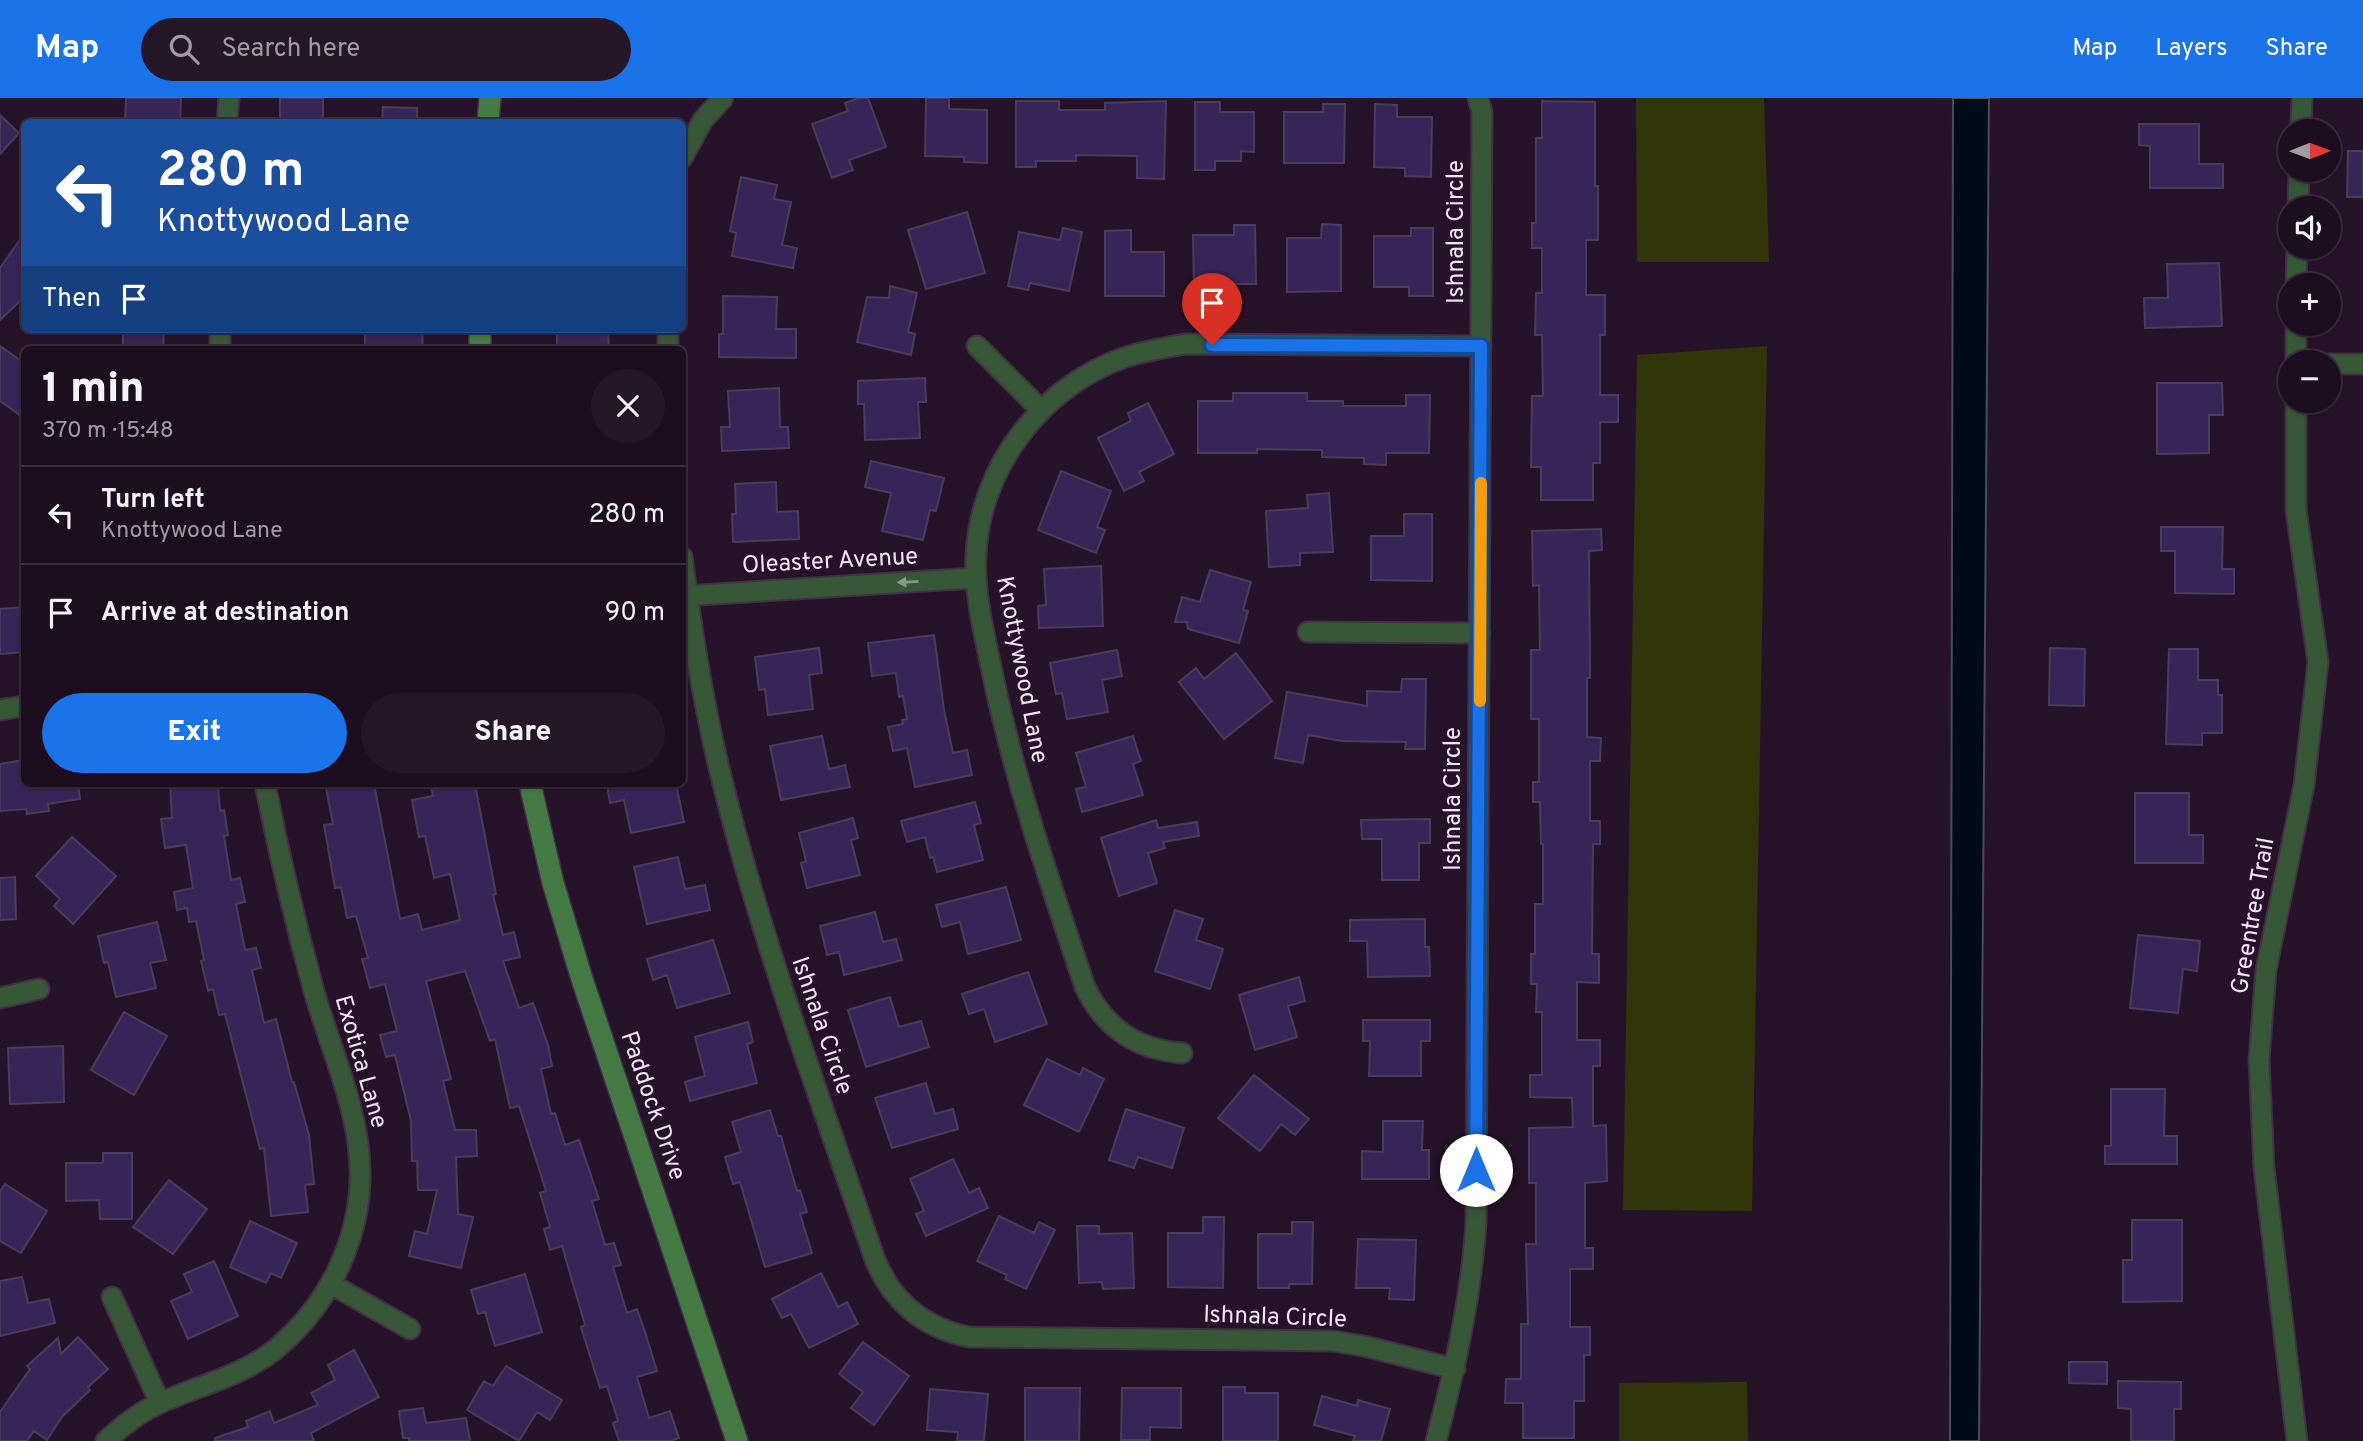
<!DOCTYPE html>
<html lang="en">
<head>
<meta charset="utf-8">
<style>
	body { margin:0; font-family:Overpass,sans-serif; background:#251728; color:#f1f3f6; height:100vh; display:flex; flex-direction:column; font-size:26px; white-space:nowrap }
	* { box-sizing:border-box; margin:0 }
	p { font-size:23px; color:#a09ca4 }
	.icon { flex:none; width:38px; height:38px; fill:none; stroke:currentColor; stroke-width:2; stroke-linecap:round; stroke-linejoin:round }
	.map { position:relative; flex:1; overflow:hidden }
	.drawer { position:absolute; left:21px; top:248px; width:665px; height:441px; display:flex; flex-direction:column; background:#1c0e1f; border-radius:10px; box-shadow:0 2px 5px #0004,0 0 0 2px #3a2e3d }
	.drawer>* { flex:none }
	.top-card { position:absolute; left:21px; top:21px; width:665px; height:214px; border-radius:10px; box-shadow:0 2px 5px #0004,0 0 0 2px #3a2e3d; background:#1a4fa0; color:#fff; overflow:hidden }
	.needle { width:46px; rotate:89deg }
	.buttons { position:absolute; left:2278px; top:21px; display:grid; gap:14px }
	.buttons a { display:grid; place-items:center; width:63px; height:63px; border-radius:50%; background:#1c0e1f; box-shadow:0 2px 5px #0004,0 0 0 2px #3a2e3d; font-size:35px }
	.pin { position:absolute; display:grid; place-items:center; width:60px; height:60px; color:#fff; margin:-72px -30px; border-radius:50% 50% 50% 0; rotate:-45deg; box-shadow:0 0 7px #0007 }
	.pin .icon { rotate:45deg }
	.me { position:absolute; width:77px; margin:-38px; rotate:0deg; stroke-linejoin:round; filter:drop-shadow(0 0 5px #0008) }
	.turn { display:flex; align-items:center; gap:24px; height:147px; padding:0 21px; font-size:32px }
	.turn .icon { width:91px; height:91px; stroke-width:2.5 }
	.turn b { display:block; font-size:49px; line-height:60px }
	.then { display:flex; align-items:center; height:66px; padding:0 21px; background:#0003; gap:14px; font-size:26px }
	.round { display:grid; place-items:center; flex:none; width:74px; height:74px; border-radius:37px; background:#251728 }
	.head { display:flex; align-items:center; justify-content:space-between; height:119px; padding:0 21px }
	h1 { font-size:42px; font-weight:800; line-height:52px }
	.primary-button { display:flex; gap:14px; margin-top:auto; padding:14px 21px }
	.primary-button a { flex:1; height:80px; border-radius:42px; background:#1a73e8; color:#fff; font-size:28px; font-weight:800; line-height:80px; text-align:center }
	.primary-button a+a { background:#251728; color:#f1f3f6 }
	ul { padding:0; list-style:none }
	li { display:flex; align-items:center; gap:21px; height:98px; padding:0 21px; border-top:2px solid #3a2e3d }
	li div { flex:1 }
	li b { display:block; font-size:26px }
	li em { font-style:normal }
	header { display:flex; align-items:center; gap:42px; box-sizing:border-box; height:98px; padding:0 35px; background:#1a73e8; color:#fff }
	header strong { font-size:33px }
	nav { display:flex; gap:38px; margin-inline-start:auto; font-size:24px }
	.search { width:490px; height:63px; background:#251728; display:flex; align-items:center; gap:18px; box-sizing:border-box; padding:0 24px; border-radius:38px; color:#a09ca4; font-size:26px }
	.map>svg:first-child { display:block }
</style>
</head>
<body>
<header>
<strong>Map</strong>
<div class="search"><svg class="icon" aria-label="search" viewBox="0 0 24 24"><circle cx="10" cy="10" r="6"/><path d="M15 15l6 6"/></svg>Search here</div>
<nav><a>Map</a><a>Layers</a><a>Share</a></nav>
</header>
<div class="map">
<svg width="2363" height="1343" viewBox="0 0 2363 1343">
	<rect width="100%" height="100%" fill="#261329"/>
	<path fill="#31360a" d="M1636,0h128l5,164h-132z
		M1767,248l-15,865 -129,-1 14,-855z
		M1747,1284l1,59h-129v-58z"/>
	<path fill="#000d19" stroke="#494e5b" stroke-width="2" d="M1953,0h36l-10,1343h-29z"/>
	<path fill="#382557" stroke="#473e5b" stroke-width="2" d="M126,0h55l-1,24 -55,-2z
		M280,0h43v24h-43z
		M858,0h10l18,49 -37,13 4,10 -21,8 -20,-54 36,-13 -3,-8z
		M926,0h23v11l38,1v53l-23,-1v-5l-39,-1z
		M1016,3h43v9h46v-7l61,-2 -2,78 -27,-1v-22l-61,-1v6h-40v6h-20z
		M1542,3l53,1v84h3v54h-12v55h19v40h-5v60h18v27h-18v41h-7v37h-52v-33h-10l1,-71h11l-1,-61h-7l1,-42h6v-45h-10v-25h4v-85h6z
		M1195,4h25v10h34v40l-13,-1v10h-26v9h-20z
		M1323,6h22l-1,59h-60v-51h39z
		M1375,6l22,1v12h35l-1,60 -26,-1v-8l-31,-1z
		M383,9l34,1v14h-35z
		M0,17l19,18 -19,21z
		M2139,26h60v40h24v24h-73v-42l-11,-1z
		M2348,53h15v46h-16z
		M741,79l36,8 -3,14 17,3 -9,43 15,3 -4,20 -61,-12 4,-23 -6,-2z
		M967,114l18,61 -59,16 -18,-59z
		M1322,126l19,1v66l-54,1v-54h34z
		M1234,127h21l1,59h-42v6h-20l-1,-55h41z
		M1063,130l19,4 -13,59 -39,-8 -2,7 -20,-4 11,-54 41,8z
		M1411,130h22v68h-24v-9h-35v-51h37z
		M1131,132v22h33v44h-59v-65z
		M24,136v63l-24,23v-52z
		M2219,165l3,63 -77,2 -1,-30h24l-1,-34z
		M890,188l27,7 -9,39 7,2 -4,21 -54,-13 10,-45 22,1z
		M723,198l54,1 -1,32h20v29l-77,-1v-23h4z
		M123,231h41l-1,21h-40z
		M365,231h57l1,21h-43v-3h-15z
		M557,231h51l1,21h-52z
		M0,248l24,17v55l-24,-17z
		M925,280l1,24h-8l2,36 -55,2 -1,-36h-6v-23z
		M2157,285h65l1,32h-14v38l-52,1z
		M779,290l1,39h8l1,21 -67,3 -1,-24h9l-2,-36z
		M1233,295h74v8h36v5h63v-11h24l-1,58h-43v12l-22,-1v-6l-42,-1v-7l-65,-1v4h-59v-52h35z
		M1148,305l26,51 -35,18 5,9 -20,10 -26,-53 33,-17 -3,-8z
		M871,363l73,17 -8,33 -6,-1 -7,30 -41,-9 9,-38 -26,-6z
		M1061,373l50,20 -14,36 8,3 -9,23 -58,-23z
		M776,384l1,30 21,-1 1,28 -66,3 -1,-28h4l-1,-30z
		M1329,395l4,59 -33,1v12l-31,2 -3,-56 42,-3 -1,-13z
		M1404,416h28v67l-61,-1v-44h33z
		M2161,429h62l-1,42h12v25l-59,-1v-42h-14z
		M1601,431l1,21 -13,1 1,127h-3v59l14,1 -1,23h-10v60h10v23h-7l-1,110h7v29l-22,-1v58h23v26h-7v60l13,-1 1,56 -22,2v65h8v21h-23v58h20v28h-6v46h-10v37h-51v-35h-18l1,-24h15v-55h7l-2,-80h10v-61h-7v-55l44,-1 -1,-29 -42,-1v-22h12v-63h-6l1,-28h-6v-30h4v-50h8v-60h-2l-1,-42h-7v-20h6v-63h-8v-69h9l-1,-65 -6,1 -1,-55z
		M1101,468l2,60 -64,2 -1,-22 8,-1 -2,-36z
		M1210,472l41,12 -8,28 5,1 -9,32 -51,-14 -1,-7h-12l7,-25 18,5z
		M24,509v45l-24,2v-45z
		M934,537l10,75 9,43 14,-3 5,25 -57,12 -8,-39 -14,3 -5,-24 15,-3 -1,-4 5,-1 -4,-23 -4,1 -3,-24 -24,3 -4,-33z
		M819,550l3,25 -13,2 4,34 -45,6 -3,-26 -6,1 -4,-33z
		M2050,550l35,1 -1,57 -35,-1z
		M2169,551h29v31h20v15h4v38h-20v12l-36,-1z
		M1117,552l5,26 -20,4 6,32 -41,7 -5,-26 -6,1 -6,-31z
		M1236,555l36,48 -48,38 -45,-57 17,-14 8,11z
		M1402,581h24l-1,70h-20l1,-7 -64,-1 -34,-6 -5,28 -28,-5 12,-66 80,14v-15l34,1z
		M822,638l7,33 16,-4 5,22 -69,13 -11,-54z
		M1133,638l8,25 -8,3 10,31 -61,17 -6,-23 10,-2 -10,-34z
		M24,662v24h54l2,15 -32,5 1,7 -22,3 -1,-5 -26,2v-47z
		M170,686h48l2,27 4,-1 4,25 -4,1 7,44 9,-2 5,24 -9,2 9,46 11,-2 5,20 -9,2 12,53 12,-4 16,63h2l15,53 5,49 -9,1 3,27 -37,4 -7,-68 -4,1 -35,-135 -6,1 -6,-26 -5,2 -7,-30 3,-1 -8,-39 -7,1 -2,-14 -10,2 -3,-18 19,-4 -7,-43 -21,3 -4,-29 11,-1z
		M346,686h28l26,135 18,-5 4,16 38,-10 -10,-46 -16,4 -9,-42 -6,1 -7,-37 21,-4 -3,-12h45l21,110 -3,1 10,40 11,-3 6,25 -17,4 16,47 14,-5 15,42 4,21 -11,3 10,45 4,-1 10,32 14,-5 20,59 -7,2 13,44 9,-2 7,22 -8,2 14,46 10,-4 9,26 11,36 -20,6 12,41 21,-7 9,27 -8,3h-52l-6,-18 5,-2 -11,-35 -7,2 -19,-61 4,-2 -23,-79 -12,4 -6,-21 6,-2 -10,-34 6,-2 -27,-85 -9,2 -15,-69 -5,2 -25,-70 -39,10 25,98 -8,2 12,49h21l1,26 -21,1 2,57 15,3 -12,51 -52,-12 6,-25 12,3 10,-44h-19l-1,-29h-5l-1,-40 -16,-66 -9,2 -6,-22 17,-4 -12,-47 -15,4 -8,-29 6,-1 -12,-42 -9,2 -6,-31 -6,1 -11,-63 9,-1 -7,-36z
		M607,686h69l8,38 -53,11 -7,-33 -14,3z
		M2135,695h54v42h14v28h-68z
		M975,704l6,21 -7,2 9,35 -46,12 -4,-15 -3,1 -5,-21 -18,5 -6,-21z
		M853,720l5,20 -7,2 9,35 -53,13 -6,-25 5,-2 -7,-28z
		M1430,721v24h-11v37h-37v-41h-20l-1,-19z
		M1156,722l2,8 39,-6 2,14 -36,6 2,6 -17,5 9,30 -38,13 -18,-58z
		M72,739l44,39 -43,48 -19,-18 6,-7 -24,-23z
		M678,759l7,32 20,-4 5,25 -63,14 -13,-57z
		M15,779l1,42 -16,1v-42z
		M1006,789l15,53 -53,14 -8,-32 -18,5 -6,-22z
		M1175,812l28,9 -7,21 27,9 -13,40 -55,-18z
		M875,814l8,30 13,-3 6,21 -58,15 -5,-23 -12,3 -7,-29z
		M1425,821v28h4l1,29 -62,1 -1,-36h-17v-21z
		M157,824l9,38 -16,3 6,25 -40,9 -8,-35 -4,1 -6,-27z
		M2138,837l62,6 -3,30 -14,-2 -5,44 -48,-5z
		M713,842l17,53 -53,15 -10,-33 -14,5 -6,-21z
		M1028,874l19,52 -52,18 -11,-33 -15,5 -7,-20z
		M1299,879l6,24 -17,5 9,31 -42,13 -16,-55z
		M890,899l9,30 22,-6 8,26 -63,20 -18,-57z
		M124,914l43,24 -33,59 -43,-25z
		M1363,922h67v21h-9v35h-52l1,-35h-7z
		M748,924l5,20 -6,2 10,39 -67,18 -5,-19 20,-6 -10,-39z
		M63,948l1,56 -54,2 -2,-56z
		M1047,961l33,16 3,-7 21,11 -25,53 -55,-27z
		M1254,977l55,44 -14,16 -14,-11 -21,27 -42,-33z
		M926,985l9,31 18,-5 5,20 -66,19 -17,-50z
		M2111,991h54l-1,47h13v28h-72v-18h6z
		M1126,1011l58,19 -12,40 -34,-11 -4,11 -25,-8z
		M770,1012l8,26h3l16,55 3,-1 7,22 -7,2 12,39 -47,14 -25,-85 -7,2 -8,-27 16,-5 -9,-30z
		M1383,1023h40l-1,29h7v29h-67v-28l21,1z
		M103,1055h29v66h-32l-1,-19 -33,1v-38h37z
		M953,1061l16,34 10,-5 9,20 -62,28 -10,-22 8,-3 -14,-32z
		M169,1082l38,29 -34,45 -40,-27z
		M5,1086l42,27 -26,42 -21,-12v-49z
		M999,1118l35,17 5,-11 16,8 -29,59 -21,-10 2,-4 -30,-14z
		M1203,1119h21l-1,71 -55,-1v-54h35z
		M2132,1122h50v81l-59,1v-42h9z
		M250,1123l47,22 -16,35 -10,-5 -5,10 -36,-16z
		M1292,1124h21l-1,62h-23v4h-31v-54h34z
		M1077,1128h22v8l33,-1 2,55 -31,1 -1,-7 -23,1z
		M1358,1141l58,1 -2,60 -25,-1 1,-11h-34z
		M214,1163l24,55 -50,23 -17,-38 21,-9 -8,-18z
		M821,1175l17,34 9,-5 11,22 -49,24 -18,-34 -9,4 -10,-19z
		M525,1176l17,58 -47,14 -10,-34 -7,2 -7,-24z
		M22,1179l6,26 21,-4 6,24 -55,13v-55z
		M78,1239l30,32 -20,18 2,3 -28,27 -15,23 -13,-9 -7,10h-27v-29l30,-43 -3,-3 31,-28 3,16z
		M863,1244l46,34 -35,49 -23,-17 12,-16 -24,-18z
		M354,1252l25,47 -68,36 3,8h-99v-3l33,-11 -2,-6 24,-10 4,12 44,-18 -7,-12 24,-13 -7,-15z
		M2069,1264h38v22l-38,-1z
		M506,1268l56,34 -12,20 -13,-8 -18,29 -52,-31 17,-29 9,5z
		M2118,1283l63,1v27h-7v32h-43v-32l-13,-1z
		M1223,1289h22v6h33v48h-55z
		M1025,1290h55l-1,53h-54z
		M1122,1290h59v40l-31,-1v13h-29z
		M930,1291l58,5 -4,47h-27l1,-9 -31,-2z
		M1322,1298l35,10 1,-6 32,9 -9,32h-28l2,-5 -41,-11z
		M423,1310l3,15 40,-5 4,23h-61v-3h-6l-4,-27z"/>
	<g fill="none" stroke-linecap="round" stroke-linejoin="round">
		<defs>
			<path id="street" d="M227,24l2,-24
				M2301,33l1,-33
				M682,60l21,-38 20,-22
				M2298,110l1,-38
				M2296,187l1,-38
				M220,231v21
				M668,231v21
				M977,248l64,64
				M2296,264v-38
				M2329,266h34
				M2296,303v109l22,152 -14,123 -38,185 -7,90 5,108 33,273
				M682,459c10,73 21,147 39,219 40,164 99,322 153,481 17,44 50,71 95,80l364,4 31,5 91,23
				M682,498l294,-18
				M1308,534l172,1
				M0,612l24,-4
				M0,900l39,-9
				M1182,955c-45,-3 -78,-26 -97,-66 -35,-104 -71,-208 -93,-316 -8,-38 -18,-77 -16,-116 4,-87 65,-168 147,-197 20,-7 41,-10 62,-14l296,2
				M331,1186l79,45
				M112,1199l48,106
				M106,1343c16,-15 32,-28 52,-37 40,-19 84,-27 119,-56 59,-50 92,-127 81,-204 -7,-52 -30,-103 -44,-153 -19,-69 -35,-137 -49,-207
				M1436,1343c19,-73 35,-142 40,-218l6,-1111 -4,-14"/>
			<path id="secondary" d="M488,24l2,-24
				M480,231v21
				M530,686l23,99 29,96 155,462"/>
		</defs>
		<use href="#street" stroke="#433045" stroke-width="23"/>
		<use href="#secondary" stroke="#433045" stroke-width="24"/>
		<use href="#street" stroke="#375837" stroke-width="19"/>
		<use href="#secondary" stroke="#447b45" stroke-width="21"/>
	</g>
	<defs><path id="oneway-solid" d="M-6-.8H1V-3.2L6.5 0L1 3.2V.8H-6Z" transform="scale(1.75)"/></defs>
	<use fill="#8b978c" href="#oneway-solid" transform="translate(908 484) rotate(177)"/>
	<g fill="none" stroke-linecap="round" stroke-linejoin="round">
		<defs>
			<path id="route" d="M1212,247l269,1 -5,824"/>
		</defs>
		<use href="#route" stroke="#114b97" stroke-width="18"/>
		<use href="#route" stroke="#1a73e8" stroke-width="12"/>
		<path stroke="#f59e0b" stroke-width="12" d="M1480,603l1,-218"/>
	</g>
	<g text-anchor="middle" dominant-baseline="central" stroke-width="7" stroke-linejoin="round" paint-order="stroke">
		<g font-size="24" fill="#f2e5f4" stroke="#261329">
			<text transform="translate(1457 134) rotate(-90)">Ishnala Circle</text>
			<text transform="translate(830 464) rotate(-3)">Oleaster Avenue</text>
			<text transform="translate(1021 572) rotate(79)">Knottywood Lane</text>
			<text transform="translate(1454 701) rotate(-90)">Ishnala Circle</text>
			<text transform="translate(2254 818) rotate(-80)">Greentree Trail</text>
			<text transform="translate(821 928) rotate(71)">Ishnala Circle</text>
			<text transform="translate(360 964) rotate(74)">Exotica Lane</text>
			<text transform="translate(652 1008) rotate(71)">Paddock Drive</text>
			<text transform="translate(1275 1220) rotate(2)">Ishnala Circle</text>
		</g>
	</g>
</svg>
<div class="buttons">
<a><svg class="needle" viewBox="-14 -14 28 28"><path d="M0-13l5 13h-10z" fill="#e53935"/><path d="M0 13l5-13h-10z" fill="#a09ca4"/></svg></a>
<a><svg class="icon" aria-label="sound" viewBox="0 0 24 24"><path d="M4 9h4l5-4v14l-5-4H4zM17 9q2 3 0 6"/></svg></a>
<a>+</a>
<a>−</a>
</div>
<div class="pin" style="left:1212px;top:247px;background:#d93025"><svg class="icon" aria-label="arrive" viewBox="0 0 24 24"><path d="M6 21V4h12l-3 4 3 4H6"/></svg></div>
<svg class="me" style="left:1476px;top:1072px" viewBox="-20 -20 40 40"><circle r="19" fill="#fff"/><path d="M0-13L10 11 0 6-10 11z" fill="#1a73e8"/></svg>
<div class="top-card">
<div class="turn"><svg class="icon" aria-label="left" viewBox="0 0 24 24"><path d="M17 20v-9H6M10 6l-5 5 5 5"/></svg><div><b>280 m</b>Knottywood Lane</div></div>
<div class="then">Then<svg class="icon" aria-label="arrive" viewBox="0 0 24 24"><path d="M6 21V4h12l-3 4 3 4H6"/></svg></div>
</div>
<section class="drawer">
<div class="head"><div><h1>1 min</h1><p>370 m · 15:48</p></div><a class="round"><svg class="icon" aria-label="close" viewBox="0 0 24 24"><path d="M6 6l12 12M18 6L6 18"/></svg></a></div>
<ul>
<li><svg class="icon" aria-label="left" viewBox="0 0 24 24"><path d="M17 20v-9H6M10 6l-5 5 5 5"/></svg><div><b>Turn left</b><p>Knottywood Lane</p></div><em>280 m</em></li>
<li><svg class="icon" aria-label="arrive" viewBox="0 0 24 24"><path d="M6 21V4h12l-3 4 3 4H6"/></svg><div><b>Arrive at destination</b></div><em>90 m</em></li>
</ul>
<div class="primary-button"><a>Exit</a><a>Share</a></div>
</section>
</div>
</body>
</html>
